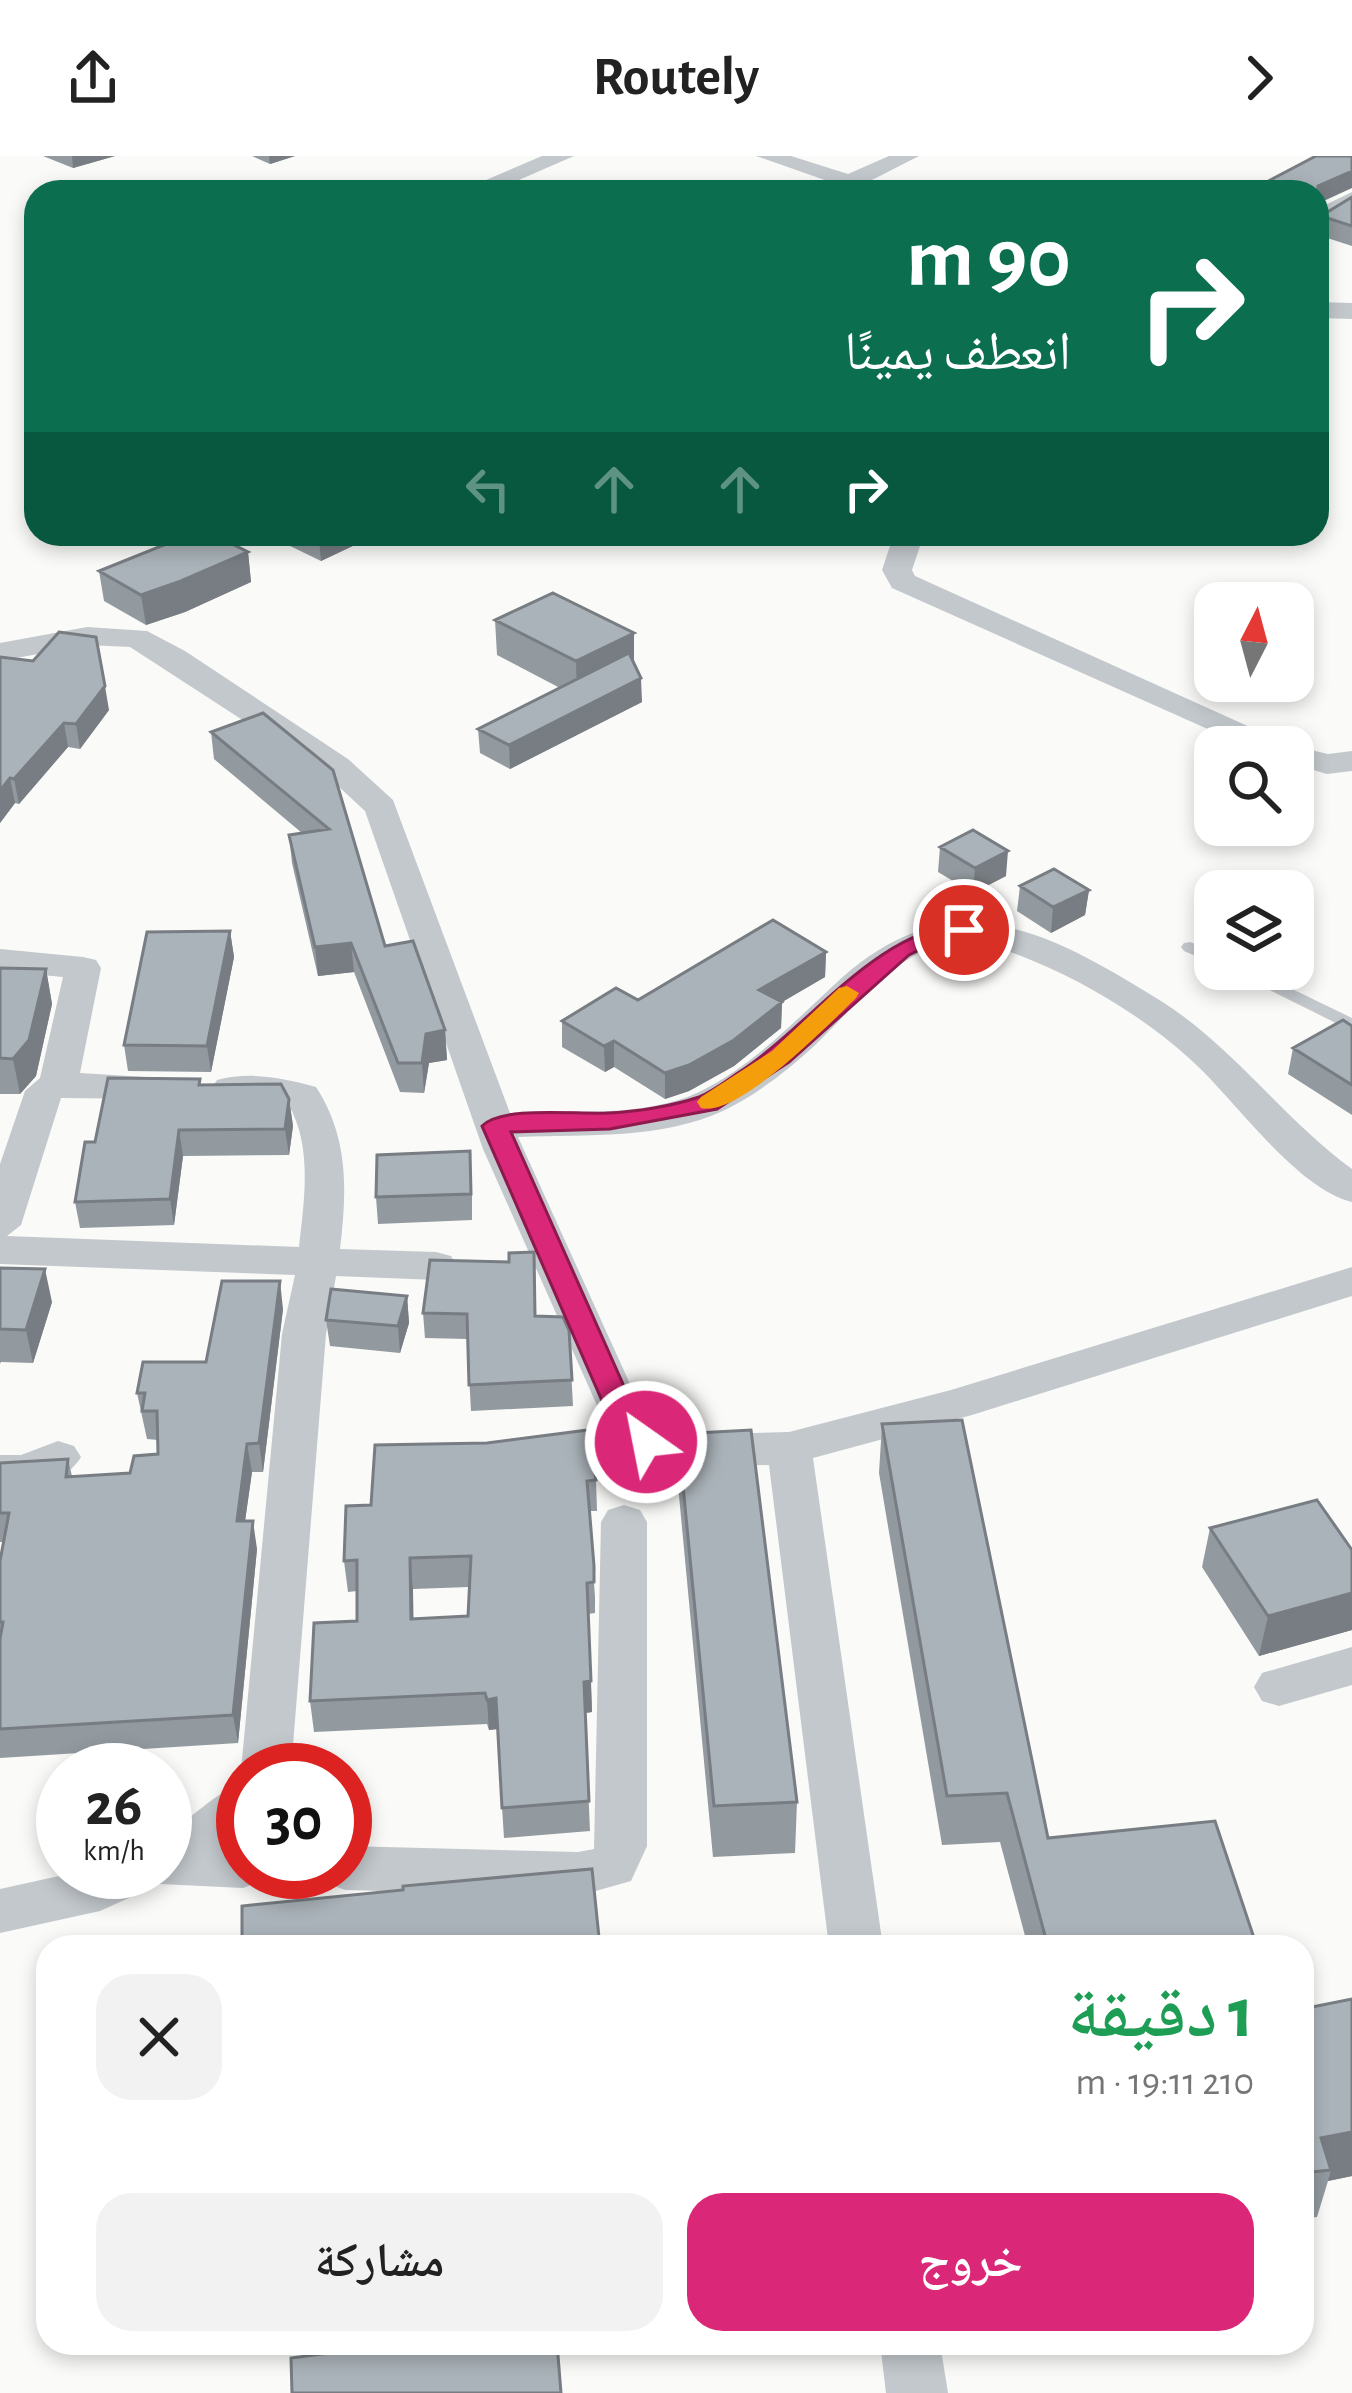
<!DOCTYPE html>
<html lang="ar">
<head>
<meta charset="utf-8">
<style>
	body { margin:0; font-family:"Alegreya Sans","Noto Naskh Arabic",sans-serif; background:#f2f2f2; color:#222; direction:rtl; height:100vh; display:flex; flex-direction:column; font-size:45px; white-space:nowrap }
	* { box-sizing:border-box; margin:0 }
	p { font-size:39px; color:#767676 }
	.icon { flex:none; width:66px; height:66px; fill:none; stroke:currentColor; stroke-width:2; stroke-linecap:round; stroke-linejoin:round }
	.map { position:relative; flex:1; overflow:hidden; direction:ltr }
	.details { position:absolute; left:36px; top:1779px; width:1278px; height:420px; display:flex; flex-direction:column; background:#fff; border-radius:36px; box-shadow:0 6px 18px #0003; direction:rtl }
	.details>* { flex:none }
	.hud { position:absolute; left:24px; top:24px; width:1305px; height:366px; border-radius:36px; box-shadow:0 6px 18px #0003; direction:rtl; background:#0b6e4f; color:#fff; overflow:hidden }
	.needle { width:78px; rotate:6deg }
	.tools { position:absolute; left:1194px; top:426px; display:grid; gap:24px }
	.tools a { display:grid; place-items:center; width:120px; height:120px; border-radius:24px; background:#fff; box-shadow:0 6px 18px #0003; font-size:60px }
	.speed { position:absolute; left:36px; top:1587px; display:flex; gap:24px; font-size:60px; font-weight:700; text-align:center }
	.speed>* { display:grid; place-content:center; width:156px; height:156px; border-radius:50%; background:#fff; box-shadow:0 6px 18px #0003; line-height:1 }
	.speed small { font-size:30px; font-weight:400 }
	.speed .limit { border:18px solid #d22; background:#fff; color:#111 }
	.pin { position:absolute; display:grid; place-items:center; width:102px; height:102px; color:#fff; margin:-51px; border:6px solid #fff; border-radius:50%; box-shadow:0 3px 12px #0007 }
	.me { position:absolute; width:132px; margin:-66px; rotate:327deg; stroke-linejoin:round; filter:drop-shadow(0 0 9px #0008) }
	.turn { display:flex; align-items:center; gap:42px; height:252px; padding:0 60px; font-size:54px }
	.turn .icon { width:156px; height:156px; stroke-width:2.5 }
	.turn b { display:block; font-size:84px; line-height:102px }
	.lanes { display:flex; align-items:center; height:114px; padding:0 60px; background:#0003; justify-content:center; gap:60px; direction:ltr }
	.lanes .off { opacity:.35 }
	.round { display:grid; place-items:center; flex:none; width:126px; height:126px; border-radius:36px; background:#f2f2f2 }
	.overview { display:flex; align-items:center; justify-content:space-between; height:204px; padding:0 60px }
	h1 { font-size:72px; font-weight:600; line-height:90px; color:#1e9e55 }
	.cta { display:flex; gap:24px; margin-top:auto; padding:24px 60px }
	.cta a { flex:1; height:138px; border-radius:36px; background:#db2777; color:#fff; font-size:48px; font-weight:600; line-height:138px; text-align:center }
	.cta a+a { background:#f2f2f2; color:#222 }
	header { display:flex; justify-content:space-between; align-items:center; height:156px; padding:0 60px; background:#fff; font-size:54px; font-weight:600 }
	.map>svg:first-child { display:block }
</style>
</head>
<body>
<header><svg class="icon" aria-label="forward" viewBox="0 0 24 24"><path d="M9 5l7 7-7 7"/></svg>Routely<svg class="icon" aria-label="share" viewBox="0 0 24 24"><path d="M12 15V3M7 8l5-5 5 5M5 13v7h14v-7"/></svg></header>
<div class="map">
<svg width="1352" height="2237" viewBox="0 0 1352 2237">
	<rect width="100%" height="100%" fill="#fafaf8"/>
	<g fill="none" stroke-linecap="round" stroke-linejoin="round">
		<path fill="#c3c8cc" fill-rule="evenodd" d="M1190,786l25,10v12l-31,-13 -3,-4 3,-4z
			M1227,813h24l101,49v13z"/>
		<path fill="#c3c8cc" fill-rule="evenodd" d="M542,0h32l-83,36h-33z
			M756,0h35l57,18 41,-18h30l-49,25 25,11h-36z
			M1352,36v17l-35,17v-17z
			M1317,146l35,1v16l-35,-1z
			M894,378h30l-12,36 3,6 375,169 38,9 24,-3v20l-25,3 -34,-10v-17h-45l-356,-159 -10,-18z
			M87,471l60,4 38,20 163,108 45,41 117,313c61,-4 132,6 189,-21 53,-26 93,-68 135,-107 114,-108 209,-57 327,16 73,46 122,118 191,168v33c-58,-15 -117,-103 -162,-143 -54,-49 -128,-91 -197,-113 -77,-24 -131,55 -180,101 -26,24 -56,47 -88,63 -64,30 -138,24 -207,27l127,280 28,18 116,-3 162,-42 401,-123v29l-380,119 -159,43 70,489h-54l-60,-482c-57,1 -112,11 -158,-28l-128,-288 -118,-338 -41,-38 -194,-126 -43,-2 -87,16v-18z
			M0,793l83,8 13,3 5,8 -21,105 97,6 5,8 -5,8 -14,4 -102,-1 -40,127 -14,11 292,11c5,-46 14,-101 -11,-143l-71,-8 -5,-8 5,-8c33,-9 67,-2 99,7 33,51 31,103 24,162l96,3 15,4 6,10 -6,10 -15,4 -100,-4 -10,58 -35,436h-48v4l-2,-4 41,-436 13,-59 -295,-11v-100l25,-73 15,-13 23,-101 -63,-6z
			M58,1285l16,5 7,11c-16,27 -52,31 -81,30v-32h21z
			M624,1349l16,5 7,12v324l-16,35 -53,15 -233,-6 -18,-7 -6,-11h24v-26l233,6 16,-3 7,-327 7,-12z
			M1352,1491v38l-73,21 -17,-5 -8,-14 8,-14z
			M243,1627v54l-7,7h7v28h23l-5,9 -18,7 -83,-4 -60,27 -100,22v-44l77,-17h88v-38c27,-15 49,-41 78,-51z
			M880,2187h60l8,50h-62z"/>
	</g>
	<path fill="#929a9f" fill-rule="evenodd" d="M43,0h72l-42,12z
		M252,0h43l-25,8z
		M1352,41v49l-34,-11 3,-19z
		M283,378h95l-57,27 -37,-18z
		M248,396l3,30 -66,30 -39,13 -42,-24 -5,-30z
		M495,464l139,44 8,38 -132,67 -30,-16 -2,-24 82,-41 -63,-33z
		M0,501l109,53 -29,39 -12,-2 -49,57 -4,-1 -15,20z
		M211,576l122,38 52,176 60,84 2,30 -18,3 -5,30 -24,-1 -46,-120 -36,4 -26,-113 -3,-28 13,-2 -88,-74z
		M940,691l66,29 -33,17 -35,-21z
		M1020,730l69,4 -4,25 -34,18 -34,-22z
		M230,775l4,26 -23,115 -83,-1 -4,-26z
		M826,796l-1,25 -43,25 -1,26 -47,38 -45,25 -24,8 -51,-32 -9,5 -43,-25v-26z
		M0,812l46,1 6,35 -16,72 -16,18h-20z
		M1352,870v89l-64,-41 5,-26z
		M201,929l88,14 4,27 -4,29 -106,1 -9,69 -94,3 -5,-26 20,-60z
		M472,1022v42l-94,4 -2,-27z
		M0,1112l52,34 -19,61 -32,-1 -1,2z
		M407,1140l2,27 -9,30 -70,-7 -4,-26z
		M283,1153l-20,163h-11l-7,49 12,28 -19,194 -238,15v-197l3,-19h-3v-79l68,-4 4,17 58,-3 28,-19v-14l-11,-1 -10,-46 69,-31z
		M423,1157l113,3 33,14 4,76 -102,5 -4,-72 -42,-1z
		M882,1268l166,414 209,109h-229l-28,-105 -58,3 -63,-372z
		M678,1278l119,368 -2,51 -82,4 -35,-372z
		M596,1324l1,31h-8l6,86v16l-7,1 4,98 -7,1 5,118 -86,7 -7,-109 -8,1 -2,-6 -173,8 -4,-31 47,-80v-30l-9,1 -4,-31 27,-56zM469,1431l-1,29 -55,3v-30z
		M1210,1372l142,22v80l-93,26 -57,-89z
		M1352,1843v177l-24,5 -11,36 -15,2v-210z
		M1087,2187h41l-40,6z"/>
	<path fill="#777d82" d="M72,0h43l-42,12z
		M269,0h26l-25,8z
		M1352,15v17l-35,16 1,-18z
		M329,378h49l-57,27 -2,-23z
		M248,396l3,30 -66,30 -39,13 -5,-30z
		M634,477v35l-57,28 -1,-35z
		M641,522l1,24 -132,67 -1,-24z
		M105,530l4,24 -29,39 -4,-25z
		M64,567l4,24 -49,57 -5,-25z
		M10,622l5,25 -15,20v-32z
		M1008,695l-2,25 -33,17 2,-25z
		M1089,734l-4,25 -34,18 2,-26z
		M230,775l4,26 -23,115 -4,-26z
		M351,787l3,29 -36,4 -3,-29z
		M826,796l-1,25 -67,39 1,-26z
		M46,813l6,35 -16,72 -16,18 -7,-35z
		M782,846l-1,26 -47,38 -45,25 -24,8v-26z
		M445,874l2,30 -18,3 -5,30 -2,-30 4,-29z
		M614,885v26l-9,5 -1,-26z
		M289,943l4,27 -4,29 -4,-26z
		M179,974l4,26 -9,69 -4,-26z
		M45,1113l7,33 -19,61 -7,-33z
		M280,1125l3,28 -20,163 -4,-29z
		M407,1140l2,27 -9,30 -2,-27z
		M247,1288l5,28 -11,77 -4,-28z
		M253,1365l4,28 -19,194 -5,-28z
		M410,1402l3,31 1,61 -3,-31z
		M1352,1437v37l-93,26 9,-40z
		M591,1525l1,31 -7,1 -1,-31z
		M496,1542l2,31 -9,1 -2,-30z
		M1352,1976v44l-24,5 3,-11 -10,-32z"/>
	<path fill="#aab3b9" stroke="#777d82" stroke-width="3" fill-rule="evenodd" d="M1316,0h36v15l-34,15 -1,7 -43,-1 -17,-5z
		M1352,41v29l-31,-10z
		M191,378h21l36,18 -67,29 -40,14 -42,-24z
		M553,437l81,40 -58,28 -81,-41z
		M59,476l37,5 9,49 -29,38 -12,-1 -50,56 -4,-1 -10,13v-134l33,4z
		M629,497l12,25 -132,67 -31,-16z
		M263,557l70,57 52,176 28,-5 32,89 -19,4 -4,29h-24l-47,-120 -36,4 -26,-112 40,-6 -118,-97z
		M973,674l35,21 -33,17 -35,-21z
		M1054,713l35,21 -36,17 -33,-21z
		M773,764l53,32 -67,38 23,12 -48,38 -45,25 -24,8 -51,-32 -10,5 -42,-25 54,-33 22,12z
		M230,775l-23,115 -83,-1 23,-113z
		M0,812l46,1 -17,71 -16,19 -13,-1z
		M1343,864l9,6v59l-59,-37z
		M108,922l92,1 -1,6 82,-1 8,15 -4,30 -106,1 -9,69 -95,3 10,-60h10z
		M470,995l1,43 -95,3 1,-42z
		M534,1096l1,64 28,1 6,13 3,50 -103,5 -2,-71 -44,-1 7,-53 79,2v-9z
		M0,1112l45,1 -19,61 -26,-1z
		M222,1125h58l-21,162 -12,1 -10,77h16l-20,194 -233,14v-90l3,-17h-3v-61l9,-48h-9v-50l68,-4 -2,18 64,-4 4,-17 24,-2 -1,-43h-15l3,-18h-8l6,-31h63z
		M331,1133l76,7 -9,30 -72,-6z
		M962,1264l86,418 167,-17 42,126h-209l-41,-154 -60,3 -65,-372z
		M588,1274l8,50 -9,1 7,85v16l-7,1 4,98 -7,1 5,119 -87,7 -6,-110 -9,2 -2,-7 -175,8 4,-78 43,-2v-61l-13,1 2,-55 25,-1 4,-60 112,-2zM471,1400l-3,60 -57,3 -1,-61z
		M751,1274l46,372 -83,4 -36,-372z
		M1317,1344l35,50v43l-84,23 -58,-88z
		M592,1713l8,78h-358v-41l161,-16v-4z
		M1352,1843v133l-31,6 10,32 -29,3v-164z
		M405,2187h10l1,3 25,-3h116l4,50h-269l-1,-35z"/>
	<path fill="#db2777" stroke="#8e194d" stroke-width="3" d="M964,767l9,2v10l-32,4 -32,16 -120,107 -72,47 -107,20 -99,3 128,288 21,22 -4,7h-21l-22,-23 -131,-300c21,-21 96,-11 126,-13 27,-1 65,-7 91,-16 13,-5 27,-16 39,-24 75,-49 134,-140 226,-150z"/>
	<path fill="#f59e0b" d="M847,830l12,7 -3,5c-28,27 -117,119 -155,110l-4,-6 4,-5 71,-46 67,-63z"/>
</svg>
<div class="tools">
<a><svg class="needle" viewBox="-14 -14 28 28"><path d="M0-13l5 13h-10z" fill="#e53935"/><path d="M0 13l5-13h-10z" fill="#767676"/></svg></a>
<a><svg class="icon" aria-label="search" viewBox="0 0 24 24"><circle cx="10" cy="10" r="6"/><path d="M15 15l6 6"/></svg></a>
<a><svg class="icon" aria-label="layers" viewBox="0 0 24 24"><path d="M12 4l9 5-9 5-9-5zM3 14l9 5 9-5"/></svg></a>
</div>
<div class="speed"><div>26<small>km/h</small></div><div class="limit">30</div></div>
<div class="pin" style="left:964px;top:774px;background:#d93025"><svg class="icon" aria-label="arrive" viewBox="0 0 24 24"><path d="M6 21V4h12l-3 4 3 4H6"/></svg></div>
<svg class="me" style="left:646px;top:1286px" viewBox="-20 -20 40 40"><circle r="17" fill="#db2777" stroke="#fff" stroke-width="3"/><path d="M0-11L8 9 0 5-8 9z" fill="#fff"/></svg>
<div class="hud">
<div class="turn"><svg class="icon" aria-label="right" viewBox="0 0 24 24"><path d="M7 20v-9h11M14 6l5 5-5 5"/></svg><div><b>90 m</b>انعطف يمينًا</div></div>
<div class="lanes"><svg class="icon off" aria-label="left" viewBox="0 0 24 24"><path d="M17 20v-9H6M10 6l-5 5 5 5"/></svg><svg class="icon off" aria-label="ahead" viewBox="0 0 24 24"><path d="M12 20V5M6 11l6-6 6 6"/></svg><svg class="icon off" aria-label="ahead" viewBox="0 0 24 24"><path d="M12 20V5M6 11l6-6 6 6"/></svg><svg class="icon" aria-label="right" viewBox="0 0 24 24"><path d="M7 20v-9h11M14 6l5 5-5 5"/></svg></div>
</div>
<section class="details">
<div class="overview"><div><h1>1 دقيقة</h1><p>210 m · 19:11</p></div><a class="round"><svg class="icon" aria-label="close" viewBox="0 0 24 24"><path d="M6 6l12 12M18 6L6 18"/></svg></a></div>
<div class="cta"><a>خروج</a><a>مشاركة</a></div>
</section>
</div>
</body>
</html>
